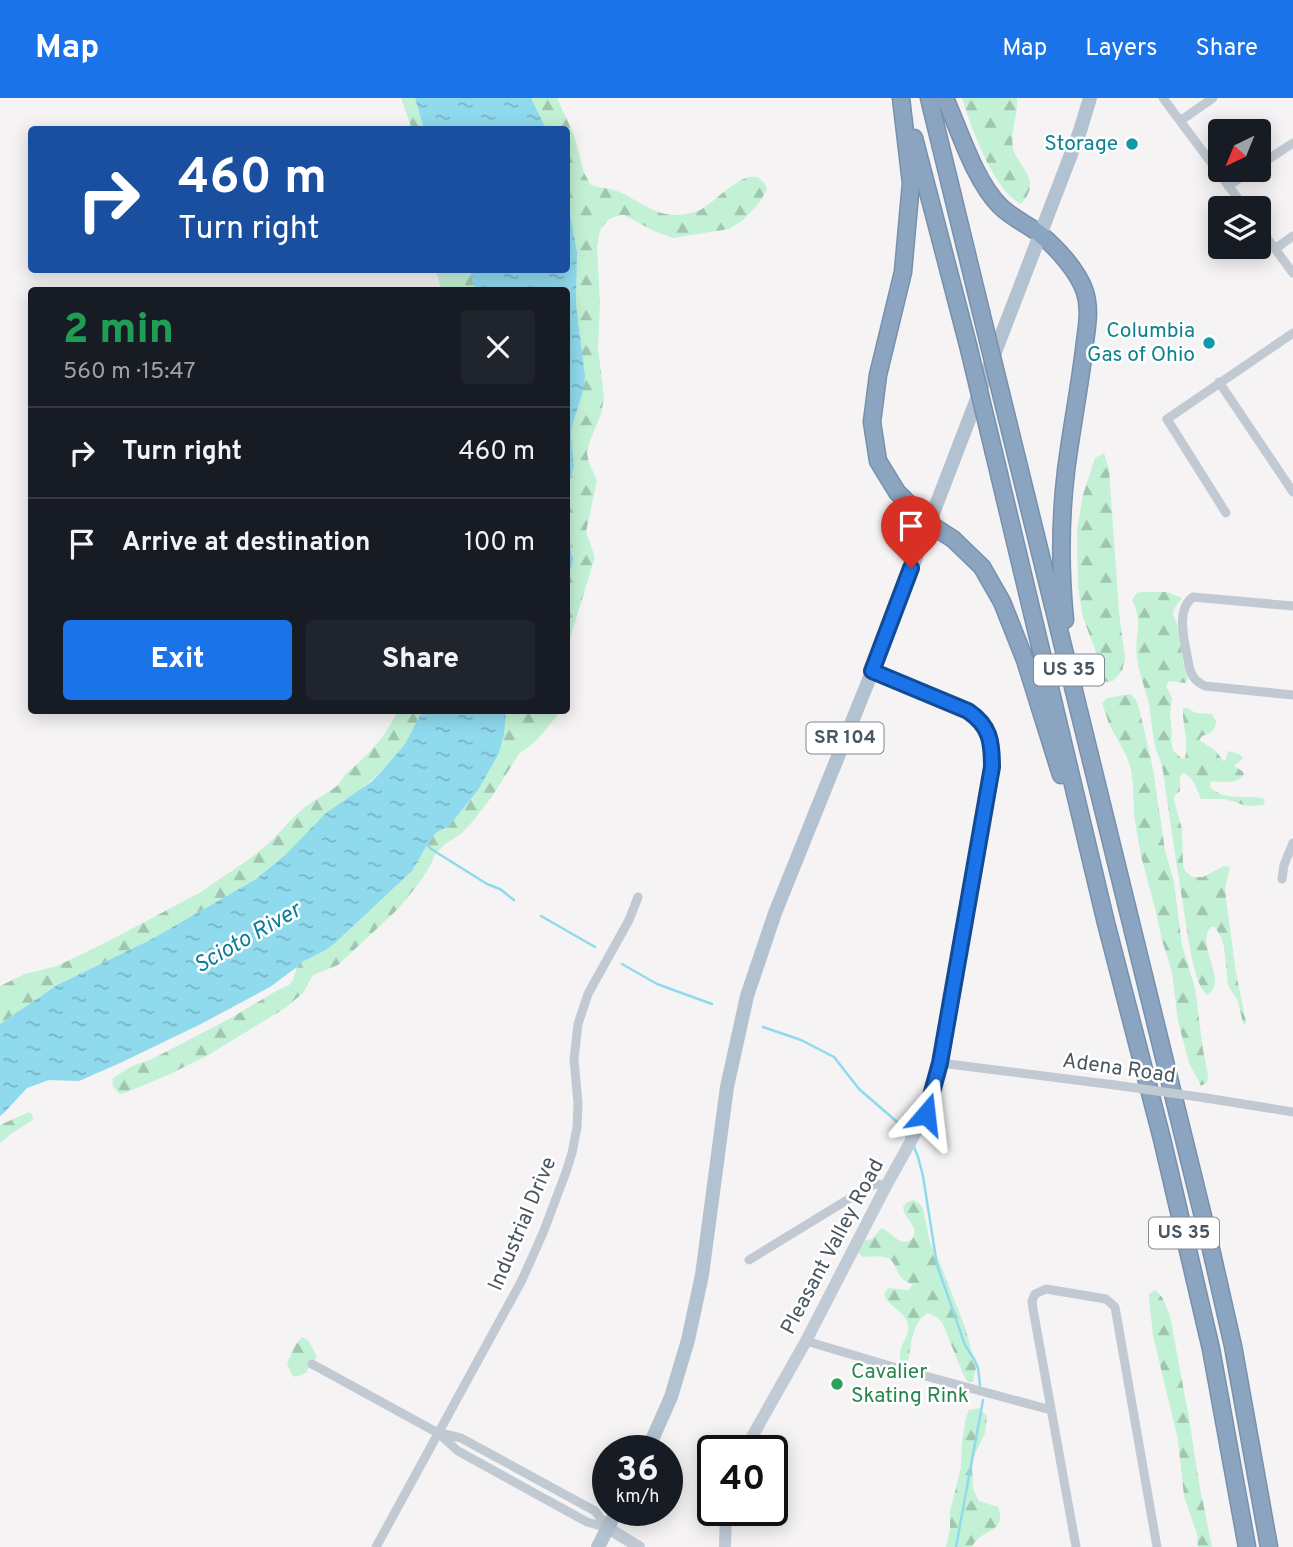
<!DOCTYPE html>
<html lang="en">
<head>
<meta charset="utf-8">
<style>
	body { margin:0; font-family:Overpass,sans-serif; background:#20242c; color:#f1f3f6; height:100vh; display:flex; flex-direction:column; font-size:26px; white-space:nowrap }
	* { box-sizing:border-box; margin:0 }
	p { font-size:23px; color:#9ea1a6 }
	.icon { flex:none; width:38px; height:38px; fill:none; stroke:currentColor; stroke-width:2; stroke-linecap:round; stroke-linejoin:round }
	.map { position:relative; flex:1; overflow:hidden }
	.sheet { position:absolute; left:28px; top:189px; width:542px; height:427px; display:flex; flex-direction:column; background:#171b24; border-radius:7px; box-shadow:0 4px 18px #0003 }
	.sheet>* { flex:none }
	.top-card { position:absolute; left:28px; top:28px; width:542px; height:147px; border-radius:7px; box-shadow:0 4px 18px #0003; background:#1a4fa0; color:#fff; overflow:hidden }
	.needle { width:46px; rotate:223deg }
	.tools { position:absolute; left:1208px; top:21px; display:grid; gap:14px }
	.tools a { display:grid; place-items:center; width:63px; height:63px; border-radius:7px; background:#171b24; box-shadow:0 4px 18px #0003; font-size:35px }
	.speed { position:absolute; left:592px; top:1337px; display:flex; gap:14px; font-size:35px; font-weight:700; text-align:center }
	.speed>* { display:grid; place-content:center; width:91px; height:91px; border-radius:50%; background:#171b24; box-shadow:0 4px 18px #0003; line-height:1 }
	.speed small { font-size:18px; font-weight:400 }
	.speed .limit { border:4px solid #111; border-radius:10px; background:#fff; color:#111 }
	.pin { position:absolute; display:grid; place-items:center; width:60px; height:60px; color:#fff; margin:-72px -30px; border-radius:50% 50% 50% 0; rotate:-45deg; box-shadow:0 0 7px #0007 }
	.pin .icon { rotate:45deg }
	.me { position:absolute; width:77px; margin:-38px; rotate:17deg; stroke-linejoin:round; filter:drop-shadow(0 0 5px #0008) }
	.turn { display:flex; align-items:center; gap:24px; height:147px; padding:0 35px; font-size:32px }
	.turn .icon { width:91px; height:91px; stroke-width:2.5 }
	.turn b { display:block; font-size:49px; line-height:60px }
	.round { display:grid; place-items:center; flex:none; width:74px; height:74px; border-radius:7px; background:#20242c }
	.headline { display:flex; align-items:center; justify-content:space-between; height:119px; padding:0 35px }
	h1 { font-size:42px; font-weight:800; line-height:52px; color:#1e9e55 }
	.primary-button { display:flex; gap:14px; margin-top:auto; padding:14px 35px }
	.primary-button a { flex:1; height:80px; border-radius:7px; background:#1a73e8; color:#fff; font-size:28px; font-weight:800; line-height:80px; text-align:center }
	.primary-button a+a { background:#20242c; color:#f1f3f6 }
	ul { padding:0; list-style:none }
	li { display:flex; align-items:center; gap:21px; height:91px; padding:0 35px; border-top:2px solid #363941 }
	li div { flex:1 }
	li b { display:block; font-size:26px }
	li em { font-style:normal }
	header { display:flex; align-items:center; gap:42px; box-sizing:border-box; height:98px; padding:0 35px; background:#1a73e8; color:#fff }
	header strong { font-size:33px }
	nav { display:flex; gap:38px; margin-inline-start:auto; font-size:24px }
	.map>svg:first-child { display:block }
</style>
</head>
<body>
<header>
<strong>Map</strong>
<nav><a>Map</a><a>Layers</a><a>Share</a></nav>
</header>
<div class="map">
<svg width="1293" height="1449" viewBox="0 0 1293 1449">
	<defs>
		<pattern id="forest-firs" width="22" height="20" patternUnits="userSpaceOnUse" patternTransform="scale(1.75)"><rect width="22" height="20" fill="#c3f1d5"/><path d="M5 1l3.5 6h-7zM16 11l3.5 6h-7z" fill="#a0c6b0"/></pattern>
		<pattern id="water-ripples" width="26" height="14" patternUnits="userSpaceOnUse" patternTransform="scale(1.75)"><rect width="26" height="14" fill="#90daee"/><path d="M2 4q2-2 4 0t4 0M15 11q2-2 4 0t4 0" fill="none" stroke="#78b4c4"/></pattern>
	</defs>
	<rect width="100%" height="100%" fill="#f5f3f3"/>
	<path fill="url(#forest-firs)" d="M401,0h14l9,31h-12z
		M531,0h26l17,37 10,38 7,12c8,3 18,3 26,6 31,14 44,32 81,20 18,-7 55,-57 69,-22l-8,14 -17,18 -13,8 -56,9 -17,-6 -32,-17h-4l-11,4 -9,11 -3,17 3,56 -2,45 6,50 -3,16 -11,27 -3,12 2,10 8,17 -11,52 9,25 -24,78c-3,13 -4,27 -3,41 0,9 2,15 -1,23v-116l6,-28 -6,-24 3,-22 -2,-21 6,-22 -3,-33 2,-10 9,-28 -6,-90 1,-53 -10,-55v-67l-21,-1z
		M962,0h55c1,17 -7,34 -4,50 3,13 16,23 17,36 1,7 -4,14 -9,20 -28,-14 -50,-77 -59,-106z
		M436,172h34l5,20h-34z
		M1104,355l5,16 10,143 6,46 -3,13 -9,10 -10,1 -2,-7v-9l-18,-49 -5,-29 -1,-57 6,-36 12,-37z
		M1142,494h25l15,6 -8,11 -1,5 6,16 4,32 5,17 -3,4 -16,-2 -3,5 6,12 -2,16 2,20 -1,7 2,9 9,9 3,-1c4,-16 -3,-34 -2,-50h4l9,5 16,1 4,7c-1,10 -5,12 -14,15l-3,4 17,11 7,10 3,-1 2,-9 11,3 4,4 -9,8 8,5 2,3c-8,11 -19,8 -31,7l-3,2v4c13,14 36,8 53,11l2,4 -2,3 -16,1 -22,-7h-24c-4,-9 -7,-21 -17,-26l-4,3v15l-5,4 -1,5 8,29 1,37 3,6 6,5h11l21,-11 6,1 -5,21 1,11 10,74 10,49 -1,3 -2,-2 -5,-22 -10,-16 -4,-38 -3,-10 -6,-10h-4c-17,17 19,55 -4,68 -13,-11 -18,-53 -21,-71 -8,-51 -16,-102 -23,-153 -1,-9 -6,-17 -8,-25 -3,-14 -4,-29 -6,-42 -4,-16 -10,-31 -12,-47 -3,-23 7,-34 -5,-57l5,-7z
		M1131,596l6,8 3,10 13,57 12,81 9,32 8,63 13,43 8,62 5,25 -1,7 -6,4 -12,-23 -11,-42 -6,-49 -10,-32 -7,-32 -14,-52 -7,-41 -1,-31 -2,-15 -5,-14 -17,-31 -7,-21 5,-5z
		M397,613h26l-18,33 -23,27 -126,108 -104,60 -95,46 -57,39v-38l25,-12 32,-8 48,-23 96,-51c20,-15 42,-27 62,-44 15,-12 27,-29 42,-41 10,-8 22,-13 32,-21 4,-4 6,-9 10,-13 20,-17 40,-37 50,-62z
		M506,613h55l-25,30 -17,13 -28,44 -18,23 -11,12 -18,12 -9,9 -4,10 -9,15 -23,29 -61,57 -25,10 -10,18 -18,15 -75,46 -42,21 -46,19 -3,-1c-5,-4 -8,-8 -6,-15l19,-12 20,-7 79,-41 45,-27 13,-6 4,-5 4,-13 4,-5 25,-12 9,-7 77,-72 18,-31 7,-8 12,-6z
		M29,1014l3,2 1,6 -21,13 -12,10v-18z
		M913,1102l6,3 4,6 7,34 9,18 26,66 11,41 -3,14h-5l-5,-8 -20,-50 -5,-6 -10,-5c-16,8 -17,33 -20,49l-3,2 -4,-2c-5,-16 10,-25 7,-38 -3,-13 -20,-17 -24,-30l4,-6 20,2 5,-5c-29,-12 -4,-33 -50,-28l-5,-4 4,-12 10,-2 9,-11c9,3 12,10 20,13 8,4 16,-5 13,-13 -4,-9 -9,-9 -11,-21l3,-4z
		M1155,1192l7,7 8,19 19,102 10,65 13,64h-14l-1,-13 -13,-38 -6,-56 -25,-105 -4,-37v-4z
		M302,1239l6,3 9,17 -7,7 -4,9 -11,4 -4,-4 -4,-10 9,-19z
		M979,1310l8,8 -2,17 -10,21 -3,13 1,22 6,12 19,6c10,27 -18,21 -26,40h-26l4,-17v-18l11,-45 1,-25 4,-25 3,-7z"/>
	<path fill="url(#water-ripples)" d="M415,0h116l15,31h-122z
		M567,99l10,55 -1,53 9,72 -3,18 -9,28 -2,10 3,33 -6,22 2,21 -3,22 6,28 -6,24v-293h-92l-5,-20h97z
		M423,612l83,1 -2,23 -5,19 -21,37 -29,36 -12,6 -7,8 -18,31 -77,72 -9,7 -24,12 -5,5 -27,20 -69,37 -81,39 -41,18 -30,-1 -22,8 -23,25 -4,3v-92l57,-39 95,-46 104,-60 30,-25 40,-41 45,-31 11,-11 23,-27z"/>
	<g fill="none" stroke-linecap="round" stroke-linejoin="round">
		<path stroke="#90daee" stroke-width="2.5" d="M426,745l5,6 56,35 13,5 14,11
			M541,818l54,31
			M622,866l35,20 55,20
			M763,929l38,13 33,17 25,32 37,32 12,18
			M913,1046l5,13 5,19 14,89 28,80 9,14 4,9 2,17
			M956,1449l27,-147"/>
		<defs>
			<path id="highway" d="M901,0l10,85 -8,89 -25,103 -6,47 6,39 19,31 31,31 25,16 29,28 20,35 23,58 36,115
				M929,0l52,214
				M945,0c15,34 30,83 55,108 12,12 27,18 40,28 17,14 38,37 45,58 6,19 1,39 -1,58 -5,41 -13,81 -18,121 -6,50 -6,99 -1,149
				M914,40l54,207
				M1007,320l204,831 22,97 36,201
				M994,355l112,470 56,216 49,210 36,198"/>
		</defs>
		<use href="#highway" stroke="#7690ad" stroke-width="19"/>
		<path stroke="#c1cad2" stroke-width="9" d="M1163,0l82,110
			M1180,23l33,-23
			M1258,68l35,-23
			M1228,88l24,-16
			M1258,128l35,47
			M1275,151l18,-13
			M1219,284l74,110
			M1226,415l-59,-94 126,-86
			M1293,508l-100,-9c-19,13 -7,49 -4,69 3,11 6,15 16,20l88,9
			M1282,781l2,-14 9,-22
			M940,965l175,22
			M1206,1000l87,14
			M749,1162l121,-74 8,-2 8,2
			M806,1243l101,30 144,39
			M312,1266l126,69 20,18 129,71 21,6
			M440,1335l21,5 134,73 13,17
			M376,1449l146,-267 21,-47 23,-61 6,-19 5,-26 1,-24 -4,-44 4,-35 10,-30 41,-74 9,-23
			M1076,1449l-43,-238 -1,-8 3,-7 11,-5 60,10 9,8 42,240"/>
		<path stroke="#c1cbd6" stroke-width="12" d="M744,1353l62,-110 80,-155 40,-72 14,-51 52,-296c0,-13 1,-26 -5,-38 -14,-25 -88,-47 -115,-57
			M608,1430l31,19
			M725,1449l1,-37"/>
		<path stroke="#b3c2d1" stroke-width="14" d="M647,1353l24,-54 17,-57 14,-65 25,-188 20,-91 28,-83 97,-241 168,-437 40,-104 10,-33
			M598,1449l19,-37"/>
		<use href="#highway" stroke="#8ba5c1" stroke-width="16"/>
		<defs>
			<path id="highway-bridge" d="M981,214l26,106
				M968,247l26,108"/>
		</defs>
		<use href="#highway-bridge" stroke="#7690ad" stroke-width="19" stroke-linecap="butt"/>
		<path stroke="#c1cad2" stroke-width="9" d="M1115,987l91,13"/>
		<use href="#highway-bridge" stroke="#8ba5c1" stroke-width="16"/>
	</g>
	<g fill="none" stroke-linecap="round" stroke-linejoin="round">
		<defs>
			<path id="route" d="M911,470l-39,103 96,40c22,15 24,30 24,56l-52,296 -14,51"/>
		</defs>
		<use href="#route" stroke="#114b97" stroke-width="18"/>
		<use href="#route" stroke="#1a73e8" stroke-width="12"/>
	</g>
	<g fill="#0f9aa8" stroke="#fff" stroke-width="2.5">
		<circle cx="1132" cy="46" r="7"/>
		<circle cx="1209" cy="245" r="7"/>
	</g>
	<circle fill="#2e9e5b" stroke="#fff" stroke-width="2.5" cx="837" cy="1286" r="7"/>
	<g text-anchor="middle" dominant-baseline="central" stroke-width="5" stroke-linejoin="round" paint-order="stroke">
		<g fill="#fff" stroke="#808990" stroke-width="2">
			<rect x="1034" y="556.5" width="70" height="31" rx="5"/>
			<rect x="806.5" y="624.5" width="77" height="31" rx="5"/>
			<rect x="1149" y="1119.5" width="70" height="31" rx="5"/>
		</g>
		<g font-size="19" font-weight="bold" fill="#4a5661">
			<text x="1069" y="572">US 35</text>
			<text x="845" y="640">SR 104</text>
			<text x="1184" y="1135">US 35</text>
		</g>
		<g font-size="21" fill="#0d838f" stroke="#fff" text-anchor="end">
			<text x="1118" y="46">Storage</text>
			<text x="1195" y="233">Columbia<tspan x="1195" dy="24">Gas of Ohio</tspan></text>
		</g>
		<g font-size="21" fill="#4a5661" stroke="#fff">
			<text transform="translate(1119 971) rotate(8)">Adena Road</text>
			<text transform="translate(523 1126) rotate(-67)">Industrial Drive</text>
			<text transform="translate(833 1149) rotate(-62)">Pleasant Valley Road</text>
		</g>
		<g font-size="21" fill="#27864d" stroke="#fff" text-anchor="start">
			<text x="851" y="1274">Cavalier<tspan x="851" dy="24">Skating Rink</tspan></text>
		</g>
		<g font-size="23" font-style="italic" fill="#0c7c9b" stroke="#fff">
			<text transform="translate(248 841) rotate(-30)">Scioto River</text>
		</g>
	</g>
</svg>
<div class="tools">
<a><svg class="needle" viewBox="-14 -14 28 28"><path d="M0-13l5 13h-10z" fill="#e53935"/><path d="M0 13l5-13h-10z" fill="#9ea1a6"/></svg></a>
<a><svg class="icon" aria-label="layers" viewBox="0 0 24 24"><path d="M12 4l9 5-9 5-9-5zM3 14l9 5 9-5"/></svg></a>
</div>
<div class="speed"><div>36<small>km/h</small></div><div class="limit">40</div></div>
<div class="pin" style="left:911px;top:470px;background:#d93025"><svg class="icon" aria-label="arrive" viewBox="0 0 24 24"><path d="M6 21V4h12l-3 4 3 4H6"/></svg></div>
<svg class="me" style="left:926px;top:1016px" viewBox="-20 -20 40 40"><path d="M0-17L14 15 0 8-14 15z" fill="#1a73e8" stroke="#fff" stroke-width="4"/></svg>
<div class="top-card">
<div class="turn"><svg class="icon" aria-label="right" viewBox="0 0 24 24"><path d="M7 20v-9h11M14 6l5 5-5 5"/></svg><div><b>460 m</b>Turn right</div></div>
</div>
<section class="sheet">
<div class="headline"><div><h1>2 min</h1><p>560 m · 15:47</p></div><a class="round"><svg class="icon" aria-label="close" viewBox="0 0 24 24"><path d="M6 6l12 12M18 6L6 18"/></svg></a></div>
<ul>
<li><svg class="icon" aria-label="right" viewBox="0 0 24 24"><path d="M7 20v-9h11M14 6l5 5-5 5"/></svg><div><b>Turn right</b></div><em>460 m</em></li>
<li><svg class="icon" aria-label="arrive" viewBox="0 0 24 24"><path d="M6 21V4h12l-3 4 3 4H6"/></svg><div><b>Arrive at destination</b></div><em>100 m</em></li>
</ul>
<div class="primary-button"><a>Exit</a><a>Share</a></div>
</section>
</div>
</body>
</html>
